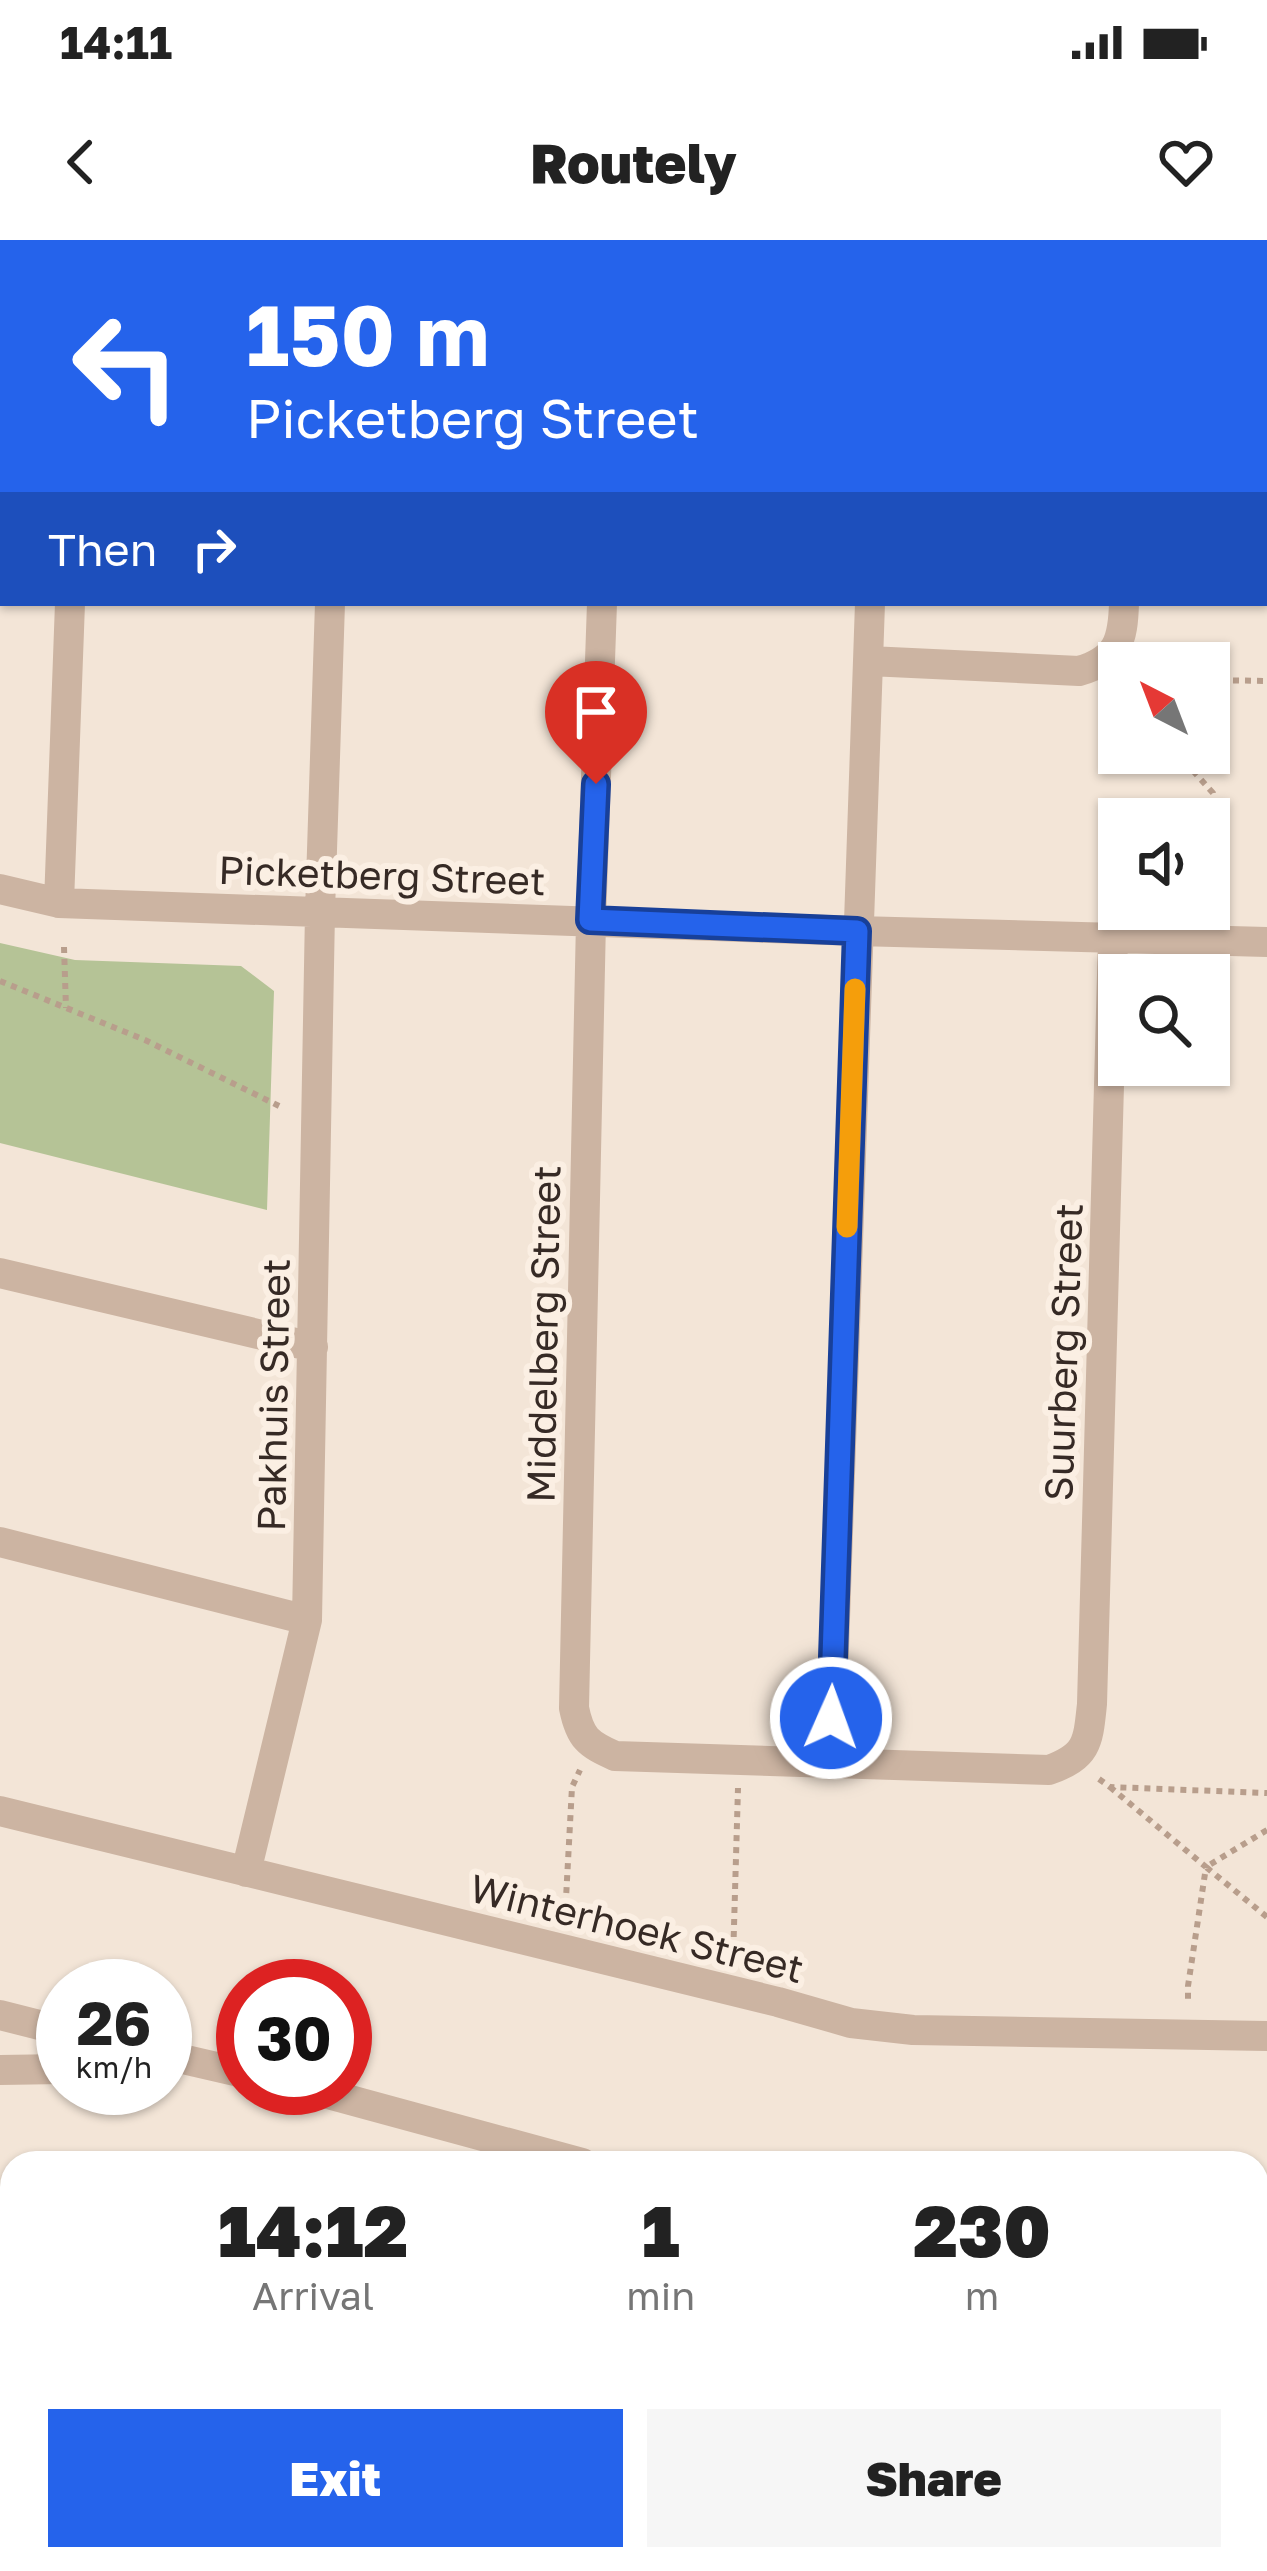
<!DOCTYPE html>
<html lang="en">
<head>
<meta charset="utf-8">
<style>
	body { margin:0; font-family:"Golos Text",sans-serif; background:#f6f6f6; color:#222; height:100vh; display:flex; flex-direction:column; font-size:45px; white-space:nowrap }
	* { box-sizing:border-box; margin:0 }
	p { font-size:39px; color:#767676 }
	.icon { flex:none; width:66px; height:66px; fill:none; stroke:currentColor; stroke-width:2; stroke-linecap:round; stroke-linejoin:round }
	.map { position:relative; flex:1; overflow:hidden }
	.sheet { position:absolute; left:0px; top:1911px; width:1269px; height:420px; display:flex; flex-direction:column; background:#fff; border-radius:36px 36px 0 0; box-shadow:0 3px 9px #0004 }
	.sheet>* { flex:none }
	.guide { position:absolute; left:0px; top:0px; width:1269px; height:366px; box-shadow:0 3px 9px #0004; background:#2563eb; color:#fff; overflow:hidden }
	.needle { width:78px; rotate:318deg }
	.fabs { position:absolute; left:1098px; top:402px; display:grid; gap:24px }
	.fabs a { display:grid; place-items:center; width:132px; height:132px; border-radius:0px; background:#fff; box-shadow:0 3px 9px #0004; font-size:60px }
	.speed { position:absolute; left:36px; top:1719px; display:flex; gap:24px; font-size:60px; font-weight:700; text-align:center }
	.speed>* { display:grid; place-content:center; width:156px; height:156px; border-radius:50%; background:#fff; box-shadow:0 3px 9px #0004; line-height:1 }
	.speed small { font-size:30px; font-weight:400 }
	.speed .limit { border:18px solid #d22; background:#fff; color:#111 }
	.pin { position:absolute; display:grid; place-items:center; width:102px; height:102px; color:#fff; margin:-123px -51px; border-radius:50% 50% 50% 0; rotate:-45deg; box-shadow:0 0 12px #0007 }
	.pin .icon { rotate:45deg }
	.me { position:absolute; width:132px; margin:-66px; rotate:2deg; stroke-linejoin:round; filter:drop-shadow(0 0 9px #0008) }
	.turn { display:flex; align-items:center; gap:42px; height:252px; padding:0 48px; font-size:54px }
	.turn .icon { width:156px; height:156px; stroke-width:2.5 }
	.turn b { display:block; font-size:84px; line-height:102px }
	.then { display:flex; align-items:center; height:114px; padding:0 48px; background:#0003; gap:24px; font-size:45px }
	.eta { display:flex; justify-content:space-evenly; align-items:center; height:204px; text-align:center }
	.eta b { font-size:72px; font-weight:800; line-height:84px }
	.primary-button { display:flex; gap:24px; margin-top:auto; padding:24px 48px }
	.primary-button a { flex:1; height:138px; border-radius:0px; background:#2563eb; color:#fff; font-size:48px; font-weight:800; line-height:138px; text-align:center }
	.primary-button a+a { background:#f6f6f6; color:#222 }
	.status { display:flex; justify-content:space-between; align-items:center; height:84px; padding:0 60px; background:#fff; direction:ltr }
	.status svg { height:33px; fill:currentColor }
	header { display:flex; justify-content:space-between; align-items:center; height:156px; padding:0 48px; background:#fff; font-size:54px; font-weight:800 }
	.map>svg:first-child { display:block }
</style>
</head>
<body>
<div class="status"><b>14:11</b><svg viewBox="0 0 49 12"><path d="M0 12V9h3v3zM5 12V6h3v6zM10 12V3h3v9zM15 12V0h3v12zM26 1h20v11H26zM47 4h2v5h-2z"/></svg></div>
<header><svg class="icon" aria-label="back" viewBox="0 0 24 24"><path d="M15 5l-7 7 7 7"/></svg>Routely<svg class="icon" aria-label="heart" viewBox="0 0 24 24"><path d="M12 20l-8-8c-3-5 5-10 8-4 3-6 11-1 8 4z"/></svg></header>
<div class="map">
<svg width="1267" height="2331" viewBox="0 0 1267 2331">
	<rect width="100%" height="100%" fill="#f3e5d7"/>
	<path fill="#b5c396" d="M0,703l75,17 166,6 33,25 -7,219 -267,-67z"/>
	<g fill="none" stroke-linecap="round" stroke-linejoin="round">
		<path stroke="#b89e8c" stroke-width="6" stroke-dasharray="6 6" stroke-linecap="butt" d="M1209,440l58,1
			M1177,513l36,40 12,115
			M64,707l2,61
			M0,741l145,59 138,68
			M1099,1539l11,8 157,6
			M1110,1547l96,80 -18,119v15
			M1267,1590l-61,37 61,50
			M565,1677l7,-130 8,-17
			M733,1721l5,-173"/>
		<path stroke="#ccb4a2" stroke-width="30" d="M79,0v3
			M341,3v-3
			M615,3v-3
			M875,3v-3
			M1134,3v-3
			M1266,216h1
			M602,363l-11,318 -17,787c6,30 14,36 41,48l434,14c39,-14 39,-28 43,-66l21,-765
			M869,421l210,10c39,-11 44,-31 45,-68
			M0,649l59,14 798,28 410,11
			M59,663l11,-300
			M0,1033l313,74
			M0,1302l307,78
			M830,1524l40,-1161
			M0,1571l778,191 73,21 62,7 354,6
			M246,1632l61,-252 13,-708 10,-309
			M0,1775l63,16
			M165,1815l78,18
			M0,1830l63,-1
			M306,1848l276,75
			M0,2138l12,3
			M1257,2166l10,5
			M17,2319l51,12
			M719,2319l31,12"/>
	</g>
	<g fill="none" stroke-linecap="round" stroke-linejoin="round">
		<defs>
			<path id="route" d="M596,544l-6,136 267,11 -26,787"/>
		</defs>
		<use href="#route" stroke="#184099" stroke-width="30"/>
		<use href="#route" stroke="#2563eb" stroke-width="21"/>
		<path stroke="#f59e0b" stroke-width="21" d="M847,987l8,-238"/>
	</g>
	<g text-anchor="middle" dominant-baseline="central" stroke-width="12" stroke-linejoin="round" paint-order="stroke">
		<g font-size="39" fill="#362a25" stroke="#fbefe3">
			<text transform="translate(382 635) rotate(2)">Picketberg Street</text>
			<text transform="translate(543 1094) rotate(-89)">Middelberg Street</text>
			<text transform="translate(1063 1112) rotate(-88)">Suurberg Street</text>
			<text transform="translate(273 1155) rotate(-89)">Pakhuis Street</text>
			<text transform="translate(637 1688) rotate(14)">Winterhoek Street</text>
		</g>
	</g>
</svg>
<div class="fabs">
<a><svg class="needle" viewBox="-14 -14 28 28"><path d="M0-13l5 13h-10z" fill="#e53935"/><path d="M0 13l5-13h-10z" fill="#767676"/></svg></a>
<a><svg class="icon" aria-label="sound" viewBox="0 0 24 24"><path d="M4 9h4l5-4v14l-5-4H4zM17 9q2 3 0 6"/></svg></a>
<a><svg class="icon" aria-label="search" viewBox="0 0 24 24"><circle cx="10" cy="10" r="6"/><path d="M15 15l6 6"/></svg></a>
</div>
<div class="speed"><div>26<small>km/h</small></div><div class="limit">30</div></div>
<div class="pin" style="left:596px;top:544px;background:#d93025"><svg class="icon" aria-label="arrive" viewBox="0 0 24 24"><path d="M6 21V4h12l-3 4 3 4H6"/></svg></div>
<svg class="me" style="left:831px;top:1478px" viewBox="-20 -20 40 40"><circle r="17" fill="#2563eb" stroke="#fff" stroke-width="3"/><path d="M0-11L8 9 0 5-8 9z" fill="#fff"/></svg>
<div class="guide">
<div class="turn"><svg class="icon" aria-label="left" viewBox="0 0 24 24"><path d="M17 20v-9H6M10 6l-5 5 5 5"/></svg><div><b>150 m</b>Picketberg Street</div></div>
<div class="then">Then<svg class="icon" aria-label="right" viewBox="0 0 24 24"><path d="M7 20v-9h11M14 6l5 5-5 5"/></svg></div>
</div>
<section class="sheet">
<div class="eta">
<div><b>14:12</b><p>Arrival</p></div>
<div><b>1</b><p>min</p></div>
<div><b>230</b><p>m</p></div>
</div>
<div class="primary-button"><a>Exit</a><a>Share</a></div>
</section>
</div>
</body>
</html>
